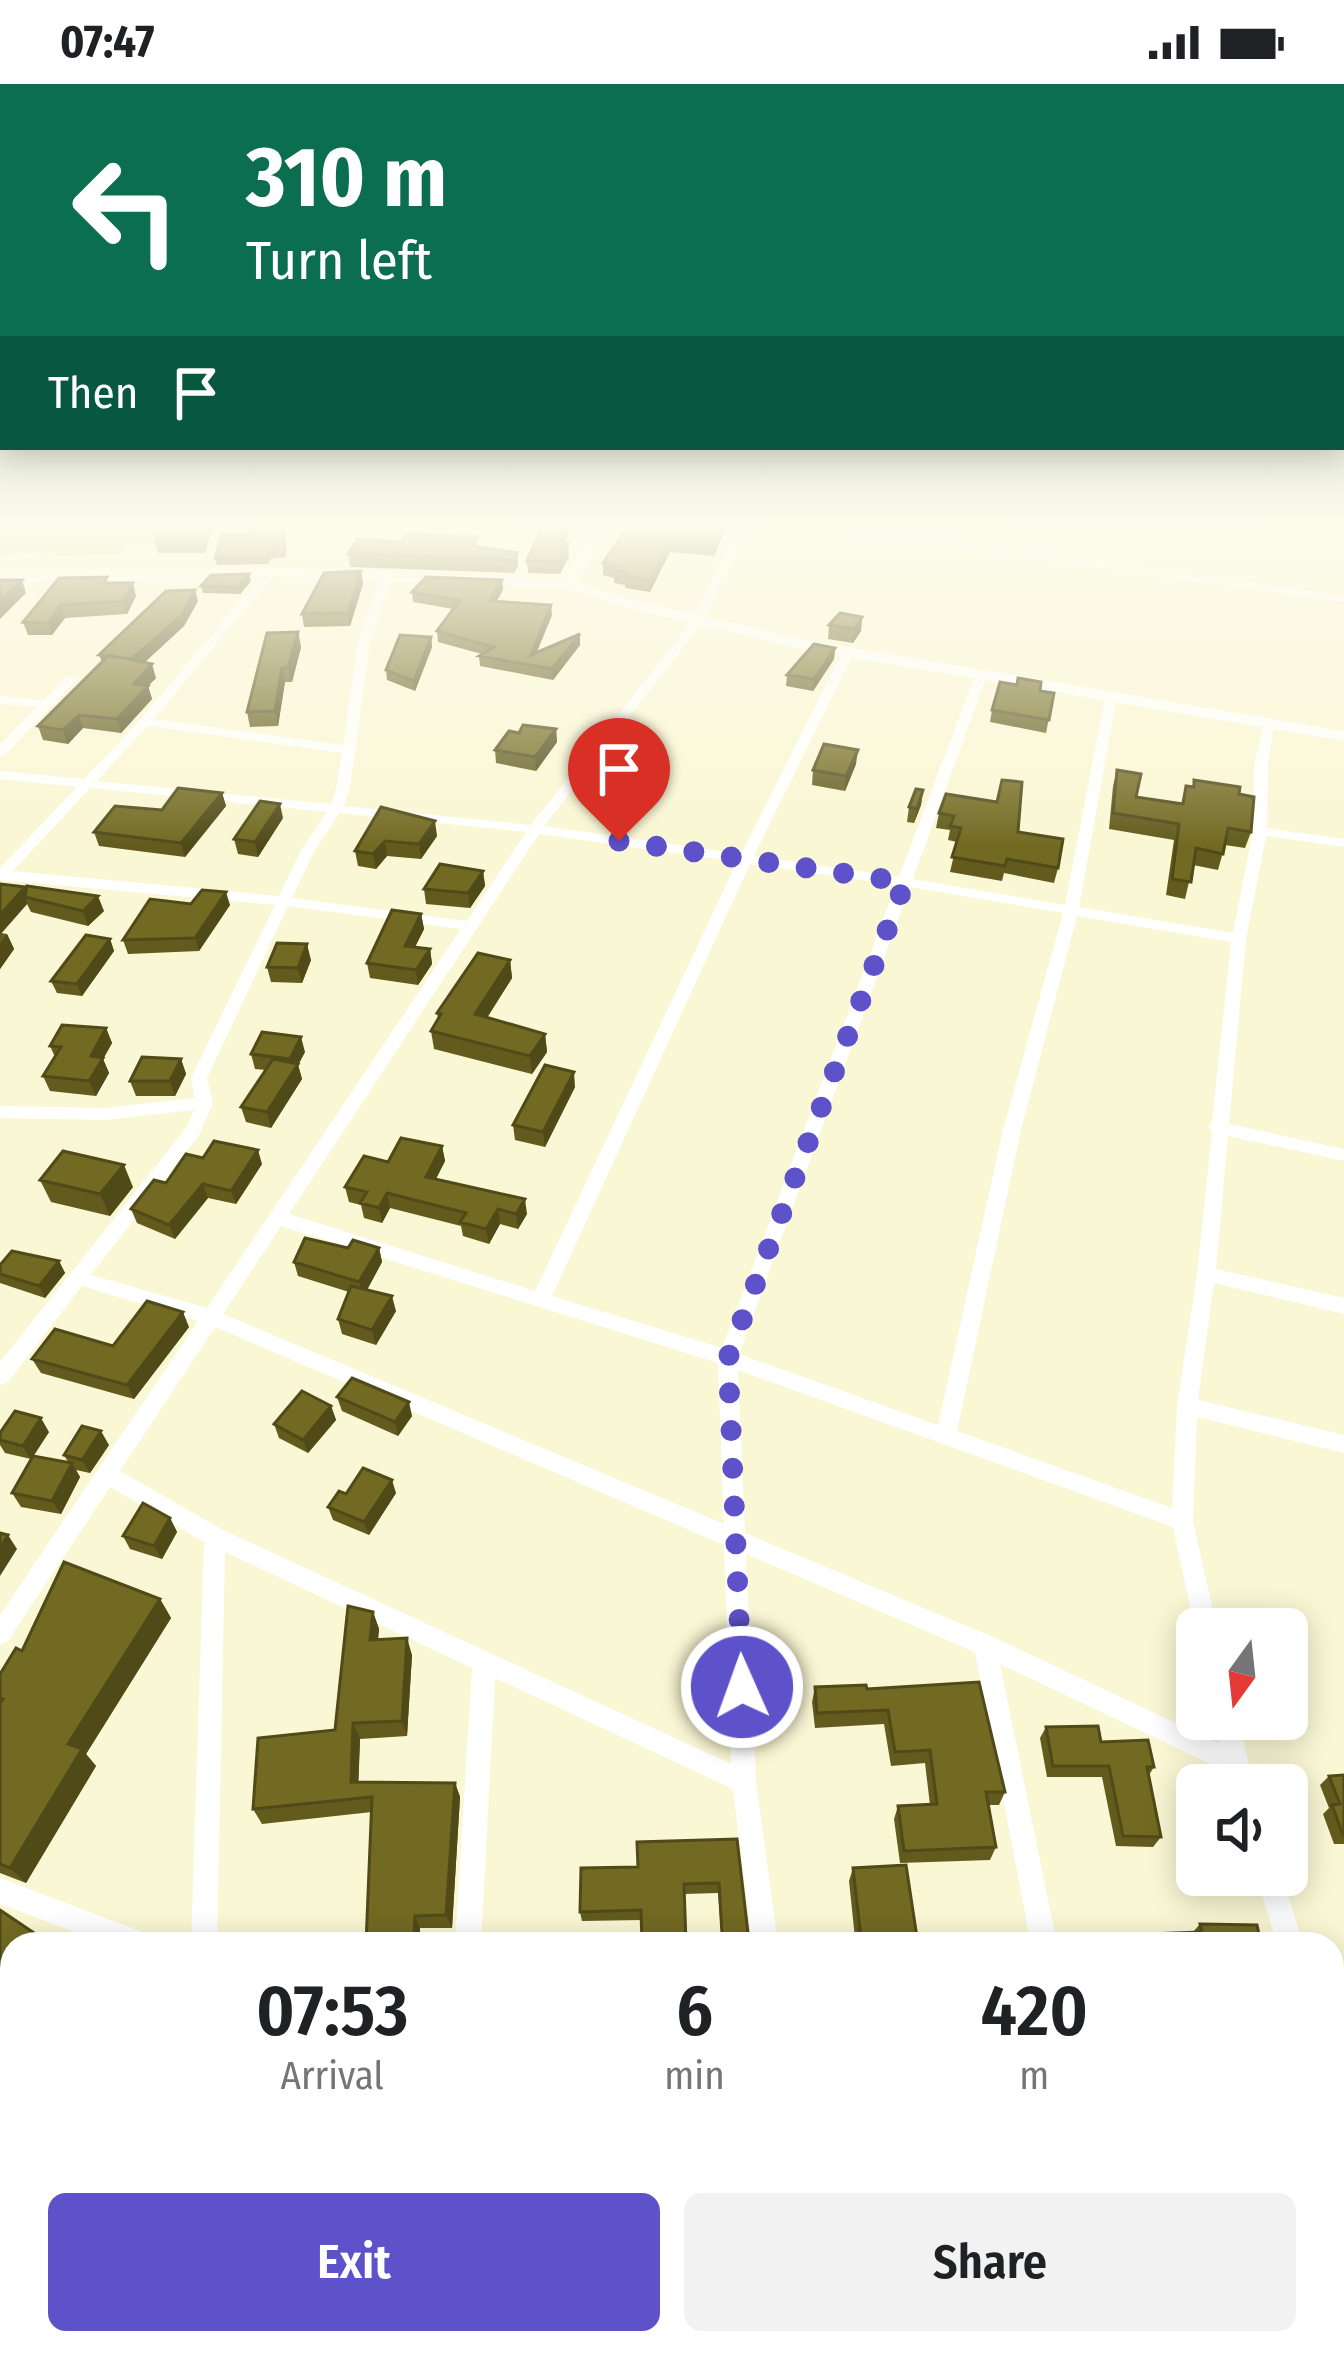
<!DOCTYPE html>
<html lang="en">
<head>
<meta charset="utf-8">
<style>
	body { margin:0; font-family:"Fira Sans Condensed",sans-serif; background:#f2f2f2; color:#202124; height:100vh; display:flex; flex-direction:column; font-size:45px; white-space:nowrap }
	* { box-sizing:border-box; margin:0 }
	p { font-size:39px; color:#757577 }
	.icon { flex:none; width:66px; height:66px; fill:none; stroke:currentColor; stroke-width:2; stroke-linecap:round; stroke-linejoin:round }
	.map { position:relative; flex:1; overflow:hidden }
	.side { position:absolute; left:0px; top:1848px; width:1344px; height:423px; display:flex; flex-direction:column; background:#fff; border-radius:36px 36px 0 0; box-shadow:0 6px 30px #0003 }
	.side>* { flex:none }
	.guide { position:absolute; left:0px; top:0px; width:1344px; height:366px; box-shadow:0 6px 30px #0003; background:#0b6e4f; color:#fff; overflow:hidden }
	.needle { width:78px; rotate:195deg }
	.buttons { position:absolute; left:1176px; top:1524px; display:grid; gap:24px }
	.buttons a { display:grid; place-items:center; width:132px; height:132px; border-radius:18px; background:#fff; box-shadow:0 6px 30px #0003; font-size:60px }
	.pin { position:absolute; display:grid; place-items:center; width:102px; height:102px; color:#fff; margin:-123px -51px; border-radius:50% 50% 50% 0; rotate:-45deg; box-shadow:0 0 12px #0007 }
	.pin .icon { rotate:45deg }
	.me { position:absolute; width:132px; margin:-66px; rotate:358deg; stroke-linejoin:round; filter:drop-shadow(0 0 9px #0008) }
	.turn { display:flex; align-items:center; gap:42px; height:252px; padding:0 48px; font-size:54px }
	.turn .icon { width:156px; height:156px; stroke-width:2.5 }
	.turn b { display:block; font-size:84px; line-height:102px }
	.then { display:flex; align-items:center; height:114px; padding:0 48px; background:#0003; gap:24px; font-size:45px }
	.eta { display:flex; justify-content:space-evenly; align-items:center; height:204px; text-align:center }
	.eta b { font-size:72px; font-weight:600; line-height:84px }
	.button { display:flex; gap:24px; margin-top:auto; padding:24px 48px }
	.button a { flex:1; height:138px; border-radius:18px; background:#5e52ca; color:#fff; font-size:48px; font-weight:600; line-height:138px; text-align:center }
	.button a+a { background:#f2f2f2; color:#202124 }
	.status { display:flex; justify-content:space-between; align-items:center; height:84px; padding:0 60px; background:#fff; direction:ltr }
	.status svg { height:33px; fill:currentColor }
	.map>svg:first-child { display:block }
</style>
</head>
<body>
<div class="status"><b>07:47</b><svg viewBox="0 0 49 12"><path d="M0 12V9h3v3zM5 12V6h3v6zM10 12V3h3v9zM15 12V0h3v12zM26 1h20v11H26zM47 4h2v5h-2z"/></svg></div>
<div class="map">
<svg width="1344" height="2270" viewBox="0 0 1344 2270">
	<rect width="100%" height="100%" fill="#faf7d4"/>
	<path fill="#dbd389" d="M0,445h165l-2,12 -36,3 -6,10 -67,2v-4l-54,2z"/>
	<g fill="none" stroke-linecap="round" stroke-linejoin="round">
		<path fill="#fff" fill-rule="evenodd" d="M737,445h10l-43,92 -160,205 197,28 101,-201 6,-4 6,4 -100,203 145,21 76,-202 6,-4 6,4 -74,204 152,26 40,-208 6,-4 6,4 -38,210 154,26 20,-102 1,-66 10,-44 10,3 -6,41 -1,63 77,11v8l-78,-11 -20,103 -17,185 115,25v12l-116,-25 -12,133 128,29v16l-130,-31 -16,117 146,35v18l-147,-36 -4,104 24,108h-20v5l-2,-5 -22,-102 -435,-157 7,163 248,104 227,107 -6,-25h24l16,66h-24l-3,-13 -227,-108 57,280h-26l-56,-292 -229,-98 10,228 22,162h-26l-19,-155 -238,-111 -14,266h-26l17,-276 -247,-116 -8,392h-26l13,-402 -94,-55 -102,154 -8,4v-30l198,-294 -116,-35 -75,97 -7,2v-23l186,-234 8,-18 -89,10 -105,-2v-12l105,2 90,-10 -4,-20 84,-173 -275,-25v-12l77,-81 -77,-8v-8l84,8 57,-60 125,-149 4,-1 6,3 -2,2 -120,145 189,26 15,-104 23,-63 6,-3 6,3 -23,63 -20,148 -6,17 187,19 162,-205zM148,642l194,27 -6,36 -5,15 -234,-23zM90,704l237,24 -27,40 -21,44 -266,-25zM339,729l187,19 -59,89 -175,-23 22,-46zM539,750l198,28 -202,429 -246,-77zM750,780l146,21 -174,463 -170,-52zM910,803l153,26 -60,217 -65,295 -199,-71zM288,822l173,23 -254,379 -116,-33 108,-140 14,-32 -6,-25zM1077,832l154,26 -19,180 -4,5 4,4 -15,143 -20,132 -5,102 -215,-77 64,-301zM281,1142l437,137 6,161 -501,-210zM215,1243l509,218 7,219 -508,-234 -103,-59z
			M839,445h27l478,67v6l-500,-70z
			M67,592l10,3 -72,76 -5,1v-11l37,-38 -37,-3v-8l44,4z
			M1256,1791h26l21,69h-26z
			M0,1794l150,57 4,9h-47l-107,-40z
			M1332,1983l10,4 2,6v56l-10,-4 -2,-5z
			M151,2259h30l-1,11h-30z
			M430,2259h30l-1,11h-30z
			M781,2259h30l1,11h-30z
			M1106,2259h30l3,11h-30z"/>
		<path fill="#fff" fill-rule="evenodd" d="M591,445h14l-28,53 52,17 177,41 538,91v10l-538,-91 -186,-44 -54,-18 -296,-12 -270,6v-8l270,-6 293,11z"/>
	</g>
	<path fill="#625b1d" d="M162,445h50l-7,24h-47l-3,-12z
		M285,445l1,28 -15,2 -3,5 -51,1 -2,-7 36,-24z
		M541,445h29l-6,14 5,13 -9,18 -32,-1 -1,-12z
		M626,445l98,3 -10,24 -44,-4 -20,40 -25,-4v-3l-11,-2v-5l-11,-3v-12z
		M479,463l38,6 1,12 -4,8 -164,-6 -2,-13z
		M361,487l2,13 -13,42 -46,1 -2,-13z
		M502,496l1,10 -7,11 56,14 -15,37 43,-18v11l-27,35 -73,-14 -1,-10 3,-2 -44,-12 -1,-11 16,-22 -40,-7 -1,-10z
		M251,497l-11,13 -37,-1 -2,-7z
		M109,499l27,13 -9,18 -62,4 -13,17h-24l-5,-13z
		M198,517l-14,25 -40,37 12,15 -8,8 4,13 -31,34 -38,-5 -15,16 -25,-4 -5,-14 64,-64 -3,-7z
		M862,533l-1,14 -8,12 -25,-4 1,-14z
		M298,548l3,15 -9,35h-7l-7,44 -28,1 -3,-15z
		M431,553l1,10 -17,44 -28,-11 -1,-10z
		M835,564l-1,11 -21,32 -27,-5 1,-11z
		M1017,601l37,8 -8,40 -56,-11 2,-12z
		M556,645l1,13 -21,29 -40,-8 -1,-13 24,-17z
		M856,680l-11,27 -33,-6 1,-15z
		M1117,686l19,27 45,7 5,-18 6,1 2,-7 45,14 12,38 -6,16 -20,-3 -7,25 -25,-5 -8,34 -19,-4 8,-55 -65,-11 4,-43z
		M923,706l-2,15 -7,18 -7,-1 2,-15z
		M222,709l4,13 -41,51 -86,-11 -5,-14z
		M381,723l56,29 -16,23 -34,-3 -11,13 -18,-3 -3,-15z
		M939,729l79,19 40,36 -4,15 -50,-10 -2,8 -52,-9 7,-30 -9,-2 2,-10 -14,-2z
		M283,734l-25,39 -20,-3 -4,-15z
		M483,787l2,15 -15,22 -44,-4 -2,-15z
		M0,800l25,3 1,3 78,21 -16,15 -57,-14 -4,-8 -26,29 6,1 7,15 -14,20z
		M191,820l39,1 -31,46 -71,3 -5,-14z
		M421,830l3,15 -9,18 15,2 2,15 -14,21 -48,-7 -3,-15z
		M110,855l4,12 -32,45 -25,-3 -6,-12z
		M311,876l-9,23 -31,-1 -4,-15z
		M510,876l2,18 -25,40 58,16 2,18 -15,22 -98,-25 -3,-18 7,-12 -1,-6z
		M106,944l6,15 -9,16 6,14 -13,23 -46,-5 -7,-15 12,-19 -5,-11z
		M305,968l-7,13 4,14 -31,49 -25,-6 -5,-15 25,-37 -11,-1 -4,-15z
		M181,975l5,15 -11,22h-39l-6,-15z
		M575,1003l-30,60 -30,-7 -2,-15z
		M442,1062l3,15 -9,18 91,35 -9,15 -18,-5 -11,20 -26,-8 -2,-10 -71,-18 -8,15 -18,-5 -3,-13 -12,-3 -4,-15 43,-25z
		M203,1074l59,6 -26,40 -28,-6 -33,41 -38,-16 -6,-14z
		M40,1096l93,7 -23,29 -59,-14z
		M348,1164h31l3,14 -15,28 29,21 -20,34 -34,-11 -4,-15 11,-27 -51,-16 -4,-14z
		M59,1177l6,12 -20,25 -45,-15v-18z
		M189,1243l-55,72 -93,-26 -9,-14 81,-13z
		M337,1313l75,19 -14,20 -56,-25z
		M331,1322l5,14 -28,33 -29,-15 -5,-14z
		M49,1348l-16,24 35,6 -4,-7 45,-10 -19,28 -14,-3 4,7 -19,37 -40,-7 -9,-14 19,-34 -26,-6 -5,-8v-12z
		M396,1409l-27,42 -36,-15 -5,-13 18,-13z
		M170,1434l7,14 -15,27 -32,-10 -7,-13z
		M160,1515l11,19 -85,136 10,12 -70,117 -26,-10v-199l22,-23z
		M373,1528l6,17 -1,11 34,15 -5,81 -47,3 -2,43 97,1 5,14 -8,131h-32v16h-54l6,-132 -110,12 -9,-15 82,-79z
		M815,1603l52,2 138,103 -6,13h-11l8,42 -6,13 -90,3 -6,-44 4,-13 32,-1 -5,-42 -34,3 -7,-42 -69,4 -3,-26z
		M1046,1643l55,15 53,25 -5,8 12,62 -8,10 -37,-1 -14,-69h-55l-7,-39z
		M1344,1691v69h-10l-11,-30 6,-6 -9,-23 9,-9z
		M737,1755l11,94 -1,9 -25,1 -4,-50 -34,1 -42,26 -60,1 -2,-9 58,-45z
		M853,1784l65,76 -63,-6 -6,-57z
		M1200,1840l61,20h-121l9,-10 44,-2z
		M842,2259h269l-55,8 1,3h-214z"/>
	<path fill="#504a18" d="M206,445h6l-7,24 -3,-12z
		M564,445h6l-11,25 -1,-13z
		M721,445h3v3l-10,24v-12z
		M670,456v12l-20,40v-12z
		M568,459l1,13 -9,18 -1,-12z
		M517,469l1,12 -4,8 -1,-13z
		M361,487l2,13 -13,42 -2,-13z
		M249,490l2,7 -11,13 -2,-7z
		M22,496l4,13 -26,26v-18z
		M502,496l1,10 -12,21 -1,-10z
		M133,499l3,13 -9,18 -3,-13z
		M195,506l3,11 -14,25 -49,45 -3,-12z
		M61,521l4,13 -13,17 -4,-12z
		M551,521l1,10 -21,50v-10z
		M862,533l-1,14 -8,12 2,-14z
		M298,548l3,15 -9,35 -4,-14z
		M580,550v11l-27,35 -1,-11z
		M431,553l1,10 -17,44 -1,-10z
		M835,564l-1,11 -21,32 1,-12z
		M152,580l4,14 -8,8 4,13 -31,34 -4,-14 17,-35z
		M282,584l3,14 -7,44 -3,-15z
		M79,631l4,13 -15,16 -5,-14z
		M556,645l1,13 -21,29 -1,-14z
		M858,666l-2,14 -11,27 1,-15z
		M923,706l-2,15 -7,18 3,-14z
		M222,709l4,13 -41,51 -4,-14z
		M280,720l3,14 -25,39 -3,-15z
		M435,737l2,15 -16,23 -2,-15z
		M385,757l2,15 -11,13 -3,-15z
		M483,787l2,15 -15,22 -2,-15z
		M25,803l5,11 -5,-1 2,7 -27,31v-20z
		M226,808l4,13 -31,46 -4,-13z
		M98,812l6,15 -16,15 -5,-15z
		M421,830l3,15 -16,32 -3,-15z
		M7,850l7,15 -14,20v-25z
		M110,855l4,12 -32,45 -5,-12z
		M307,860l4,16 -9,23 -4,-15z
		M430,865l2,15 -14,21 -2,-15z
		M510,876l2,18 -35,55 -2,-19z
		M106,944l6,15 -9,16 6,14 -13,23 -7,-15 2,-25z
		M545,950l2,18 -15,22 -2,-18z
		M301,953l4,15 -7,13 4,14 -31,49 -4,-16 26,-41 -3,-12z
		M181,975l5,15 -11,22 -5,-15z
		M574,988l1,15 -30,60 -2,-15z
		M442,1062l3,15 -16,31 -3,-15z
		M258,1066l4,14 -26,40 -5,-13z
		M124,1081l9,22 -23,29 -10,-22z
		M203,1100l5,14 -33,41 -6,-14z
		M387,1109l3,15 -8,15 -3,-15z
		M525,1115l2,15 -9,15 -2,-15z
		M498,1125l2,15 -11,20 -3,-15z
		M379,1164l3,14 -19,35 -4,-15z
		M59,1177l6,12 -20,25 -6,-12z
		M392,1212l4,15 -20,34 -4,-15z
		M183,1228l6,15 -55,72 -7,-14z
		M409,1318l3,14 -14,20 -3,-14z
		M331,1322l5,14 -28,33 -5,-13z
		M41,1334l8,14 -18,28 -8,-14z
		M101,1347l8,14 -19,28 -8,-13z
		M72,1379l8,14 -19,37 -9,-13z
		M392,1396l4,13 -27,42 -5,-13z
		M170,1434l7,14 -15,27 -8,-13z
		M8,1451l9,14 -17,27v-28z
		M160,1515l11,19 -85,136 10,12 -70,117 -16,-15 58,-124z
		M373,1528l6,17 -3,28 -6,-17z
		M407,1554l5,17 -5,81 -5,-15z
		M353,1639l7,16 -2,58 -7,-15z
		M455,1699l5,14 -8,131 -6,-13z
		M415,1832l5,12v16l-6,-10z
		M37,1851l11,9h-17z
		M12,1884v30l-12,16v-30z"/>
	<path fill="#726a22" stroke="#504a18" stroke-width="3" d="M162,445h44l-4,12h-47z
		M255,445h29l1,22 -15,1 -3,5 -52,1 7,-24h29z
		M541,445h23l-6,12 10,2 -9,19 -32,-1z
		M626,445h95l-7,15 -44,-4 -20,40 -25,-4 2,-3 -14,-3 4,-4 -14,-3z
		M407,450l71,3 -4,9 43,7 -4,7 -165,-6 10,-15 43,3z
		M361,487l-13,42 -46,1 22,-41z
		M249,490l-11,13 -37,-1 10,-11z
		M107,493l-3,6h29l-9,18 -63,4 -13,18 -25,-1 36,-44z
		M426,493l76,3 -12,21 61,4 -20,50 49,-21 -28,35 -73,-13 15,-9 -57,-16 23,-31 -48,-8z
		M0,496h22l-22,21z
		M195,506l-13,25 -50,44 -33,-4 67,-64z
		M840,529l22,4 -7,12 -26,-4z
		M298,548l-10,36h-6l-7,43 -28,1 20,-79z
		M400,551l31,2 -17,44 -28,-11z
		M814,560l21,4 -21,31 -27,-4z
		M109,571l43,9 -18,20 14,2 -31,33 -38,-4 -16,15 -25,-4z
		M1018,594l23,4 -1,9 14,2 -5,27 -57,-10 8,-28 17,3z
		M523,641l33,4 -21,28 -40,-7 14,-19 10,2z
		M824,660l34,6 -12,26 -33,-6z
		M1117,686l24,4 -5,23 47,7 3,-18 8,1v-7l46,7 -1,7 15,3 -3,35 -23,-4 -5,26 -27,-6 -5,34 -19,-3 7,-55 -66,-11z
		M1002,696l20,2 -4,50 45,7 -5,29 -51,-9 -2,7 -53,-9 9,-29 -11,-2 4,-10 -15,-3 7,-19 51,8z
		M178,704l44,5 -41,50 -87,-11 21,-26 47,4z
		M916,705l7,1 -6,19 -8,-2z
		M260,717l20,3 -25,38 -21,-3z
		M381,723l54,14 -16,23 -34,-3 -12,13 -18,-3z
		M440,780l43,7 -15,22 -44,-4z
		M0,800l25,3 -25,28z
		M27,802l71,10 -15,15 -58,-14z
		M202,806l24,2 -31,46 -72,2 27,-41 41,5z
		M392,826l29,4 -16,32 25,3 -14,21 -49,-7z
		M86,851l24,4 -33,45 -26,-3z
		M277,859l30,1 -9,24 -31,-1z
		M478,869l32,7 -35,54 70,20 -15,22 -99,-25 10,-17 -4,-1z
		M62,941l44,3 -15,28 12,2 -14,23 -46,-5 18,-29 -11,-1z
		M262,948l39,5 -11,22 -39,-5z
		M142,973l39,2 -11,22h-40z
		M273,975l25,5 -31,48 -26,-5z
		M545,981l29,7 -31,60 -30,-7z
		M401,1054l41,8 -16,31 99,22 -9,15 -18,-5 -12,20 -26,-7 6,-9 -79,-20 -8,15 -19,-5 7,-11 -22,-5 19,-31 24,6z
		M214,1057l44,9 -27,41 -28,-7 -34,41 -38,-16 23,-29 12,3 20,-29 17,4z
		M63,1067l61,14 -24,29 -60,-14z
		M305,1154l43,10 5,-8 26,8 -20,34 -65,-20z
		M12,1167l47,10 -20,25 -39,-12v-9z
		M351,1202l41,10 -20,34 -34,-11z
		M147,1217l36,11 -56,73 -95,-26 23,-30 58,17z
		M352,1294l57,24 -14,20 -58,-25z
		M302,1307l29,15 -28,34 -29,-16z
		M15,1327l26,7 -18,28 -23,-6v-7z
		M82,1342l19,5 -19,29 -18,-5z
		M33,1372l39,7 -20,38 -40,-8z
		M363,1384l29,12 -28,42 -36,-15 11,-16 7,3z
		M143,1419l27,15 -16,28 -31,-10z
		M0,1449l8,2 -8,13z
		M64,1478l96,37 -92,145 14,5 -72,119 -10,-4v-161l3,-4 -3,-2v-23l16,-26 6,3z
		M348,1522l25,6 -3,28 37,-2 -5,83 -49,2 -2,59 104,1 -9,132 -31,1 -1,18h-7l-1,10h-40l6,-147 -119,12 5,-71 77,-8z
		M979,1598l26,110h-19l10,55 -92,4 -6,-45 39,-2 -7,-54 -35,2 -7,-42 -71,3 -2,-26 51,-2 1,4z
		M1098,1642l3,16 47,-2 6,27h-7l14,70 -38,-1 -14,-70h-56l-7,-39z
		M1344,1691v60h-1l-11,-30 8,-1 -11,-28z
		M1231,1699h30l1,2h-30z
		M737,1755l11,94 -26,1 -3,-51 -35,1 2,60h-44l-1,-34 -61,2 1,-44 57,-1 -1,-25z
		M906,1781l12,79h-121v-3l64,-3 -8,-70z
		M0,1826l37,25 -6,9h-19v24l-12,16z
		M1200,1840l57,1 4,19h-110l-2,-10 53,-2z
		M1337,1933l7,20 -1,44 -11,1v-64z
		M12,2064v71l-12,-6v-44z
		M846,2259h262l-52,6 1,5h-210z"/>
	<linearGradient id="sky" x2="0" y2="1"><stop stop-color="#93afa9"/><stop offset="0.58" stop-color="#fdfbec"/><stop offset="1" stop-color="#fdfbec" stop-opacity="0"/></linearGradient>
	<rect width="1344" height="763" fill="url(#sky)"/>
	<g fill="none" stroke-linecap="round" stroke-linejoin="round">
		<path stroke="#5e52ca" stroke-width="21" stroke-dasharray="0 37.8" d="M619,757l286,41 -177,476 14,329"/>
	</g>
</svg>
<div class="buttons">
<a><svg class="needle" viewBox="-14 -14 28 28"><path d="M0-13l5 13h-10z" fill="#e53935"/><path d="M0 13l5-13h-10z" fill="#757577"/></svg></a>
<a><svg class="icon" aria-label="sound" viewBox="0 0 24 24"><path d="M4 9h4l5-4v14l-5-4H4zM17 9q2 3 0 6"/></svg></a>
</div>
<div class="pin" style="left:619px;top:757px;background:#d93025"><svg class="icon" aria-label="arrive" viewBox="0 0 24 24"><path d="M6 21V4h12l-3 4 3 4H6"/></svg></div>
<svg class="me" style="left:742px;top:1603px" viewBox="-20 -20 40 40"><circle r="17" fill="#5e52ca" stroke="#fff" stroke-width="3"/><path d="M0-11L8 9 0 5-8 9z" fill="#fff"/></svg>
<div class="guide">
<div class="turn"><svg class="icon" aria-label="left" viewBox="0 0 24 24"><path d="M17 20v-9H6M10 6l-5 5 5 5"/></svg><div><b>310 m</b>Turn left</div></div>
<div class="then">Then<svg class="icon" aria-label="arrive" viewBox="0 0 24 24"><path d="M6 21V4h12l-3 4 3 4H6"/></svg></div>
</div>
<section class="side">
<div class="eta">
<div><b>07:53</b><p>Arrival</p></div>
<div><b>6</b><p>min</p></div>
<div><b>420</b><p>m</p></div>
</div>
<div class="button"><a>Exit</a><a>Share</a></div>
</section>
</div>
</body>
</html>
